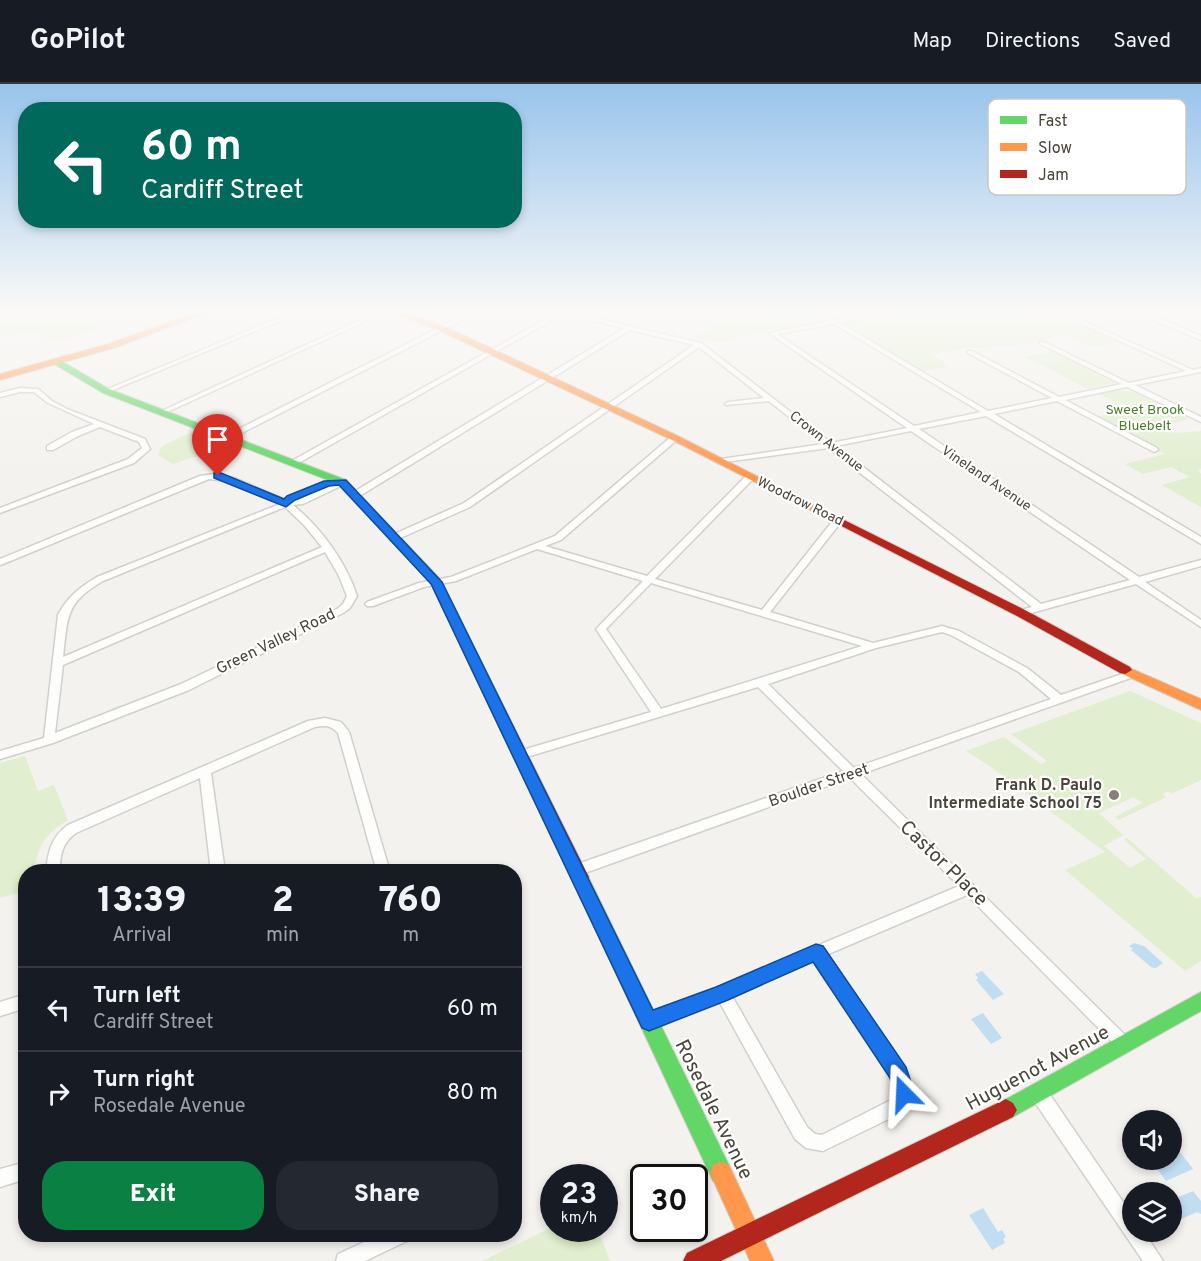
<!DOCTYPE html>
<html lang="en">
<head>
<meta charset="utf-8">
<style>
	body { margin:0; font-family:Overpass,sans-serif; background:#242831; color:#f1f3f6; height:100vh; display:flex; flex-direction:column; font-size:22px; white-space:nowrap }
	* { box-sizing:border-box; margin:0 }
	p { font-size:20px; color:#9ea1a6 }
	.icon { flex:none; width:33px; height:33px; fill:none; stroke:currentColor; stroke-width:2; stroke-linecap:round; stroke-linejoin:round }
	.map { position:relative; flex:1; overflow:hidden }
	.panel { position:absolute; left:18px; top:780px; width:504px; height:378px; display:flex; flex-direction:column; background:#171b24; border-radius:24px; box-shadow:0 3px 9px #0003 }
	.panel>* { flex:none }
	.guide { position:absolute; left:18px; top:18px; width:504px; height:126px; border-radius:24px; box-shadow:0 3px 9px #0003; background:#00695c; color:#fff; overflow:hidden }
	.buttons { position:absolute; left:1122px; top:1026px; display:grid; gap:12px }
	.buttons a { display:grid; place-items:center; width:60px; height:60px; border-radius:50%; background:#171b24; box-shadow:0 3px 9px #0003; font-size:30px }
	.speed { position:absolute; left:540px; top:1080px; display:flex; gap:12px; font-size:30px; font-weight:700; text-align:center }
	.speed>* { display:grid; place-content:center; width:78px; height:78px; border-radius:50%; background:#171b24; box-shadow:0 3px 9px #0003; line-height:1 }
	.speed small { font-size:15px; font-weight:400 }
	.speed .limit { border:3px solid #111; border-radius:9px; background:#fff; color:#111 }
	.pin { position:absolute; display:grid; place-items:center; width:51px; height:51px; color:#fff; margin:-62px -26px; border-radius:50% 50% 50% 0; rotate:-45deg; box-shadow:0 0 6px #0007 }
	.pin .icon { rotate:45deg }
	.me { position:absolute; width:66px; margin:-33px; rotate:339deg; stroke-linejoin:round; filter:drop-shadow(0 0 4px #0008) }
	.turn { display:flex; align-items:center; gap:21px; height:126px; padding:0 24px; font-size:27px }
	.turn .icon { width:78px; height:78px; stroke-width:2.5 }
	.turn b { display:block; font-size:42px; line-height:51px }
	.eta { display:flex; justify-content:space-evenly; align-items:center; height:102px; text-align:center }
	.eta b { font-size:36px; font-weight:800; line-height:42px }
	.action { display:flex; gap:12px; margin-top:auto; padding:12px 24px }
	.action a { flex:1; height:69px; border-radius:24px; background:#0b8043; color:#fff; font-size:24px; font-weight:800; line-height:69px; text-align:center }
	.action a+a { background:#242831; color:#f1f3f6 }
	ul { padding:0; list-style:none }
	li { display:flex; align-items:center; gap:18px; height:84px; padding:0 24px; border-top:2px solid #363941 }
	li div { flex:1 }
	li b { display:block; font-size:22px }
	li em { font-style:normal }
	header { display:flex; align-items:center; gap:36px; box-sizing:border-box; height:84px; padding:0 30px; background:#171b24; border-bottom:2px solid #363941 }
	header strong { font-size:28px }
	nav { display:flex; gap:33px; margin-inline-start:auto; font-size:21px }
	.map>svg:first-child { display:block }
</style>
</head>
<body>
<header>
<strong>GoPilot</strong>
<nav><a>Map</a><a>Directions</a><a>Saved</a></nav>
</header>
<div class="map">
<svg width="1201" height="1177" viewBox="0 0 1201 1177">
	<rect width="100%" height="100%" fill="#f4f2ee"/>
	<path fill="#e1eecf" d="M0,227h122l45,12 -20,7 -32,-11 -21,7 5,3 -45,14 -23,-12 -31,6z
		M734,227h77l15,9 -92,17 3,3c-18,3 -26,3 -43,-1z
		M886,227h166l66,31 -26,5 -25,-12 -59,12c-12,-5 -24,4 -35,0l-42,7 20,13 -30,4 -82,-48 51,-9z
		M1055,267l63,31 -30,7 -63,-32z
		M1114,306l25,2 44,23 5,4 -24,8 11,6 26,-2v38l-3,1 3,4v33l-39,-22 28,-8 -19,-10 -28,7 -18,-10 40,-10 -66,-38 29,-7 -29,-15z
		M192,348l32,12 -3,4 -48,16 -15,-9 4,-9z
		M1130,607l71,32v57l-30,14 -3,-3 -5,3 3,3 -47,23 -4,-3 27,-14 -8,-6 -35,16 24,22 -19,11 26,22 16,-9 -22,-19 3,-2 69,60 5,-1v64l-16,10 -120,-101 40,-18 -117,-87 -22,-14 38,-14 37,27 6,-3 -36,-27z
		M25,672l13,35 16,-6 14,35c-22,13 -31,26 -33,51l-9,1 -1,19 -25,7v-135z
		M553,1143l45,2 12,32h-128z"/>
	<path fill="#c0ddf1" d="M1134,859l10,3 19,17 -7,5 -5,-1 -20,-17 2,-1 -4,-3z
		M982,887l22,23 -11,6 -17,-20 2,-2 -3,-4z
		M983,929l19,25 -11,6 -20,-25z
		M1180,1068l13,17 -27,12 -13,-18 9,-3h10v-4z
		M1193,1107l8,10v13l-4,-2 -18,8 -7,-10v-10z
		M983,1124l15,24 4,-2 4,7 -3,2 2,4 -13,7 -23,-35z"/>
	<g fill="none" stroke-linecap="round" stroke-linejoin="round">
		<defs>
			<path id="street" d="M296,227h8l-196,81 -5,-1z
				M380,227h8l-225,103 -6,-1z
				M472,227h8l-252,129 -7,-2z
				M554,227h11l136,32 130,100 76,-15 -138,-95 60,-12 -16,-10h7l15,9 53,-8 1,1 -3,2 -46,8 148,88 64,-13 -84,-45v-2h4l87,46 63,-13 -82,-40v-2h4l85,41 57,-12 -133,-60h8l132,59 8,-2v4l-66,13 66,32v5l-74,-35 -62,13 92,48 1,2 -4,2 -97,-51 -63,13 207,123v7l-215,-128 -67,13 220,148 62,-17v6l-56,16 56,38v7l-65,-43 -112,31h-6l-2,-2 2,-2 14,-4 -204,-159 -110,15v-4h3l102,-15 -54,-43 -43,4 -1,-1 3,-2 36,-4 -65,-51 -229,160 -74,33h-6v-4l74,-33 230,-158 -64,-15 -272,167h-6v-4l273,-165 -62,-14 -268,151 -7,-2 269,-150zM834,240l147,88 -67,14 -137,-92zM911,347l219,149 -89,24 -205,-158z
				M696,227h13l19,5 -3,2z
				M1134,227h8l59,25v4z
				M20,304l18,1 14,12 15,8 78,30 5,10 -16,14 -134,50v-5l128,-49 14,-11 -3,-6 -39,-15 -22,9 -25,14h-6v-4l25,-14 22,-8 -46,-21 -14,-11h-14l-20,5v-4z
				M672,352l7,2 -118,102 -16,6 102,30 100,-101h3l4,2 -1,2 -98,100 107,31 73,-92h6v4l-71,90 103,31 69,-17 17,5 68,37 34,27 67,-23h8l1,2 -1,2 -275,98 269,266 3,5 -3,5 -5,3 -5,-3 -153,-155 -141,60 79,113 7,23 -4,13 -5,8 -80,39 -17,-3 -11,-9 -76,-138 -70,27 -5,-2 -3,-5 3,-5 73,-28 242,-102 -109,-108 -268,96 -5,1 -5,-1 -2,-4 2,-4 271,-95 -85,-84 -238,72 -4,-1 -2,-3 2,-3 135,-40 -55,-83 47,-48 -106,-32 -81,32 -32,6 -51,19h-6l-2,-2 2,-2 52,-19 32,-6 104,-41zM651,499l211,63 -201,63 -55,-80zM942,548l9,3 68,37 32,27 -197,69 -86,-84 108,-36zM814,877l79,118c3,8 4,14 -2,21l-69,35 -7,-1 -8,-7 -75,-131z
				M215,390l19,4 54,23 10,-1 41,-20h6v4l-42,20 -10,1c28,23 53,57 64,91l-7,12 -7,5 -154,77 -136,53 -53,16v-8l44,-13 14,-123c9,-18 22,-28 39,-38l183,-73 -52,-23 -19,-2 -206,85 -3,1v-6l200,-83zM285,423l19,18 18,22 -259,110c5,-41 2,-54 40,-76zM325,468l13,22 9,22 -4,8 -6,5 -156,75 -126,49 8,-68z
				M325,634l16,4 8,10 41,140h-13l-39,-139c-7,-8 -14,-8 -23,-6l-104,46 14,99h-14l-11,-94 -124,55c-14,10 -16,22 -16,39h-14c2,-20 5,-35 22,-47l240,-104z
				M26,910v14l-26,8v-14z
				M1038,1000l6,2 88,129v17h12l19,29h-20l-111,-163 -2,-6 2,-6z
				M26,1078v17l-26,8v-18z
				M382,1150h30l-3,6 -44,21h-29l2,-7z"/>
			<path id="fast" d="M54,276h6l49,29 237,91 94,99 58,116 -2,3 -5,2 -7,-5 -53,-112 -93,-99 -235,-91 -49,-29z
				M580,786l6,2 143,293 3,8 -3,8 -8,3 -8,-3 -142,-304 3,-5z
				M1201,908v19l-188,106 -7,4 -7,-4 -4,-7 4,-7z"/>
			<path id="slow" d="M201,227h11l-98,37 -114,32v-6l108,-30z
				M389,227h11l44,15 234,110 155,79 -1,2h-8l-152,-77 -234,-110z
				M1125,582l76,33v11l-81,-37 -2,-3 2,-3z
				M721,1078l8,3 45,96h-24l-40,-88 3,-8z"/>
			<path id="jam" d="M828,428l197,98 105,57 2,3 -7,4 -5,-1 -103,-57 -193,-99v-4z
				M491,606l7,5 91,182 -3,5 -6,2 -6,-2 -3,-5 -87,-182z
				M1006,1015l7,4 4,7 -4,7 -292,144h-38l4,-8z"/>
		</defs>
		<use href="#street" stroke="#d2d0cb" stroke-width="3"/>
		<use href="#fast" stroke="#d3cfc5" stroke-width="2"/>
		<use href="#slow" stroke="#d3cfc5" stroke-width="2"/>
		<use href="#jam" stroke="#d3cfc5" stroke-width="2"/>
		<use href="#street" fill="#fdfdfc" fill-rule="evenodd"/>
		<use href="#fast" fill="#63d668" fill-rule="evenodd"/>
		<use href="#slow" fill="#ff974d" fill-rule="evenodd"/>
		<use href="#jam" fill="#b3261e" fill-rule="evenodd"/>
	</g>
	<linearGradient id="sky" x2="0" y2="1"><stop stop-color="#98c4ec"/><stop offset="0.58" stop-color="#faf9f7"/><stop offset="1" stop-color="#faf9f7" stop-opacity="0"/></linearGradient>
	<rect width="1201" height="392" fill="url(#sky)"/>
	<path fill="#1a73e8" stroke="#114b97" stroke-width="1.5" d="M214,389h7l63,26 3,-3 37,-15 22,-1 96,102 211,428 63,-23 100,-43 7,2 83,121 9,27 -3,7 -8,3 -7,-3 -7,-23 -77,-116 -85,38 -79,31 -7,-3 -211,-444 -92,-99 -10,1 -34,14 -9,7 -72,-29z"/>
	<circle fill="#868178" stroke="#fff" stroke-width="2" cx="1114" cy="711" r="6"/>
	<g text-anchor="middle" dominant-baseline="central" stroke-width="4.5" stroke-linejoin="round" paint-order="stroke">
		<g font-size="14" fill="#4a7f2a" stroke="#fff">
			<text x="1145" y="326">Sweet Brook<tspan x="1145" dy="16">Bluebelt</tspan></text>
		</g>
		<g font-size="14" fill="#4b4439" stroke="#fff">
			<text transform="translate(826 358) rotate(38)">Crown Avenue</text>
			<text transform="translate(986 395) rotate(34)">Vineland Avenue</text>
			<text transform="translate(800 418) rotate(26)">Woodrow Road</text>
		</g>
		<g font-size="16" fill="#4b4439" stroke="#fff">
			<text transform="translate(276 558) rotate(-26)">Green Valley Road</text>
			<text transform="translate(819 702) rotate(-19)">Boulder Street</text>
		</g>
		<g font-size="16" font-weight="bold" fill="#4b4439" stroke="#fff" text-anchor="end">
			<text x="1102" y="702">Frank D. Paulo<tspan x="1102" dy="18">Intermediate School 75</tspan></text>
		</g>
		<g font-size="20" fill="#4b4439" stroke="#fff">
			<text transform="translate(943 780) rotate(44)">Castor Place</text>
			<text transform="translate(1038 985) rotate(-28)">Huguenot Avenue</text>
			<text transform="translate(713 1026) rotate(64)">Rosedale Avenue</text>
		</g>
	</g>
	<rect x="988" y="15" width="198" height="96" rx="9" fill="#fff" stroke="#c9c7c4" stroke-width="1.5"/>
	<rect x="1000" y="32" width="27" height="8" fill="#63d668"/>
	<rect x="1000" y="59" width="27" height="8" fill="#ff974d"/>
	<rect x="1000" y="86" width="27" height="8" fill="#b3261e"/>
	<g font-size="16" fill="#4b4439">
		<text x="1038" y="42">Fast</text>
		<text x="1038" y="69">Slow</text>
		<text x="1038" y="96">Jam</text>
	</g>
</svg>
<div class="buttons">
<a><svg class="icon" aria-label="sound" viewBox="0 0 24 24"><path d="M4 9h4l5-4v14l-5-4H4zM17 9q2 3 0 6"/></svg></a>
<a><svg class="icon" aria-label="layers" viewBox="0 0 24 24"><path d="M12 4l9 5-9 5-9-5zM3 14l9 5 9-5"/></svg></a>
</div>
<div class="speed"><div>23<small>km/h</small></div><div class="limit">30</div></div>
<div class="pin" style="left:218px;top:392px;background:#d93025"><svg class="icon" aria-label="arrive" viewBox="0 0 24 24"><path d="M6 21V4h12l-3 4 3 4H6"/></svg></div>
<svg class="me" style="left:904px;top:1010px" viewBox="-20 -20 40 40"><path d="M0-17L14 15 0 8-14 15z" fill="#1a73e8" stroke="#fff" stroke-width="4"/></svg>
<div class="guide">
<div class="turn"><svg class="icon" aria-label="left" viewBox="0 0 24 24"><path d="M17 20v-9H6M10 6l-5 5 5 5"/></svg><div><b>60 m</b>Cardiff Street</div></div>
</div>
<section class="panel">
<div class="eta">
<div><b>13:39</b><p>Arrival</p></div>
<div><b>2</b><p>min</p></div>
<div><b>760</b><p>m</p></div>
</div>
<ul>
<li><svg class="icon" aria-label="left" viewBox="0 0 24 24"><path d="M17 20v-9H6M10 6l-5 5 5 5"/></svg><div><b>Turn left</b><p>Cardiff Street</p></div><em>60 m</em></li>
<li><svg class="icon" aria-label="right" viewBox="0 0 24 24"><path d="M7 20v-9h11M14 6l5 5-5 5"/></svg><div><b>Turn right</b><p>Rosedale Avenue</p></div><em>80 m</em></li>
</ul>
<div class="action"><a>Exit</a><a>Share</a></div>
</section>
</div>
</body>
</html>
